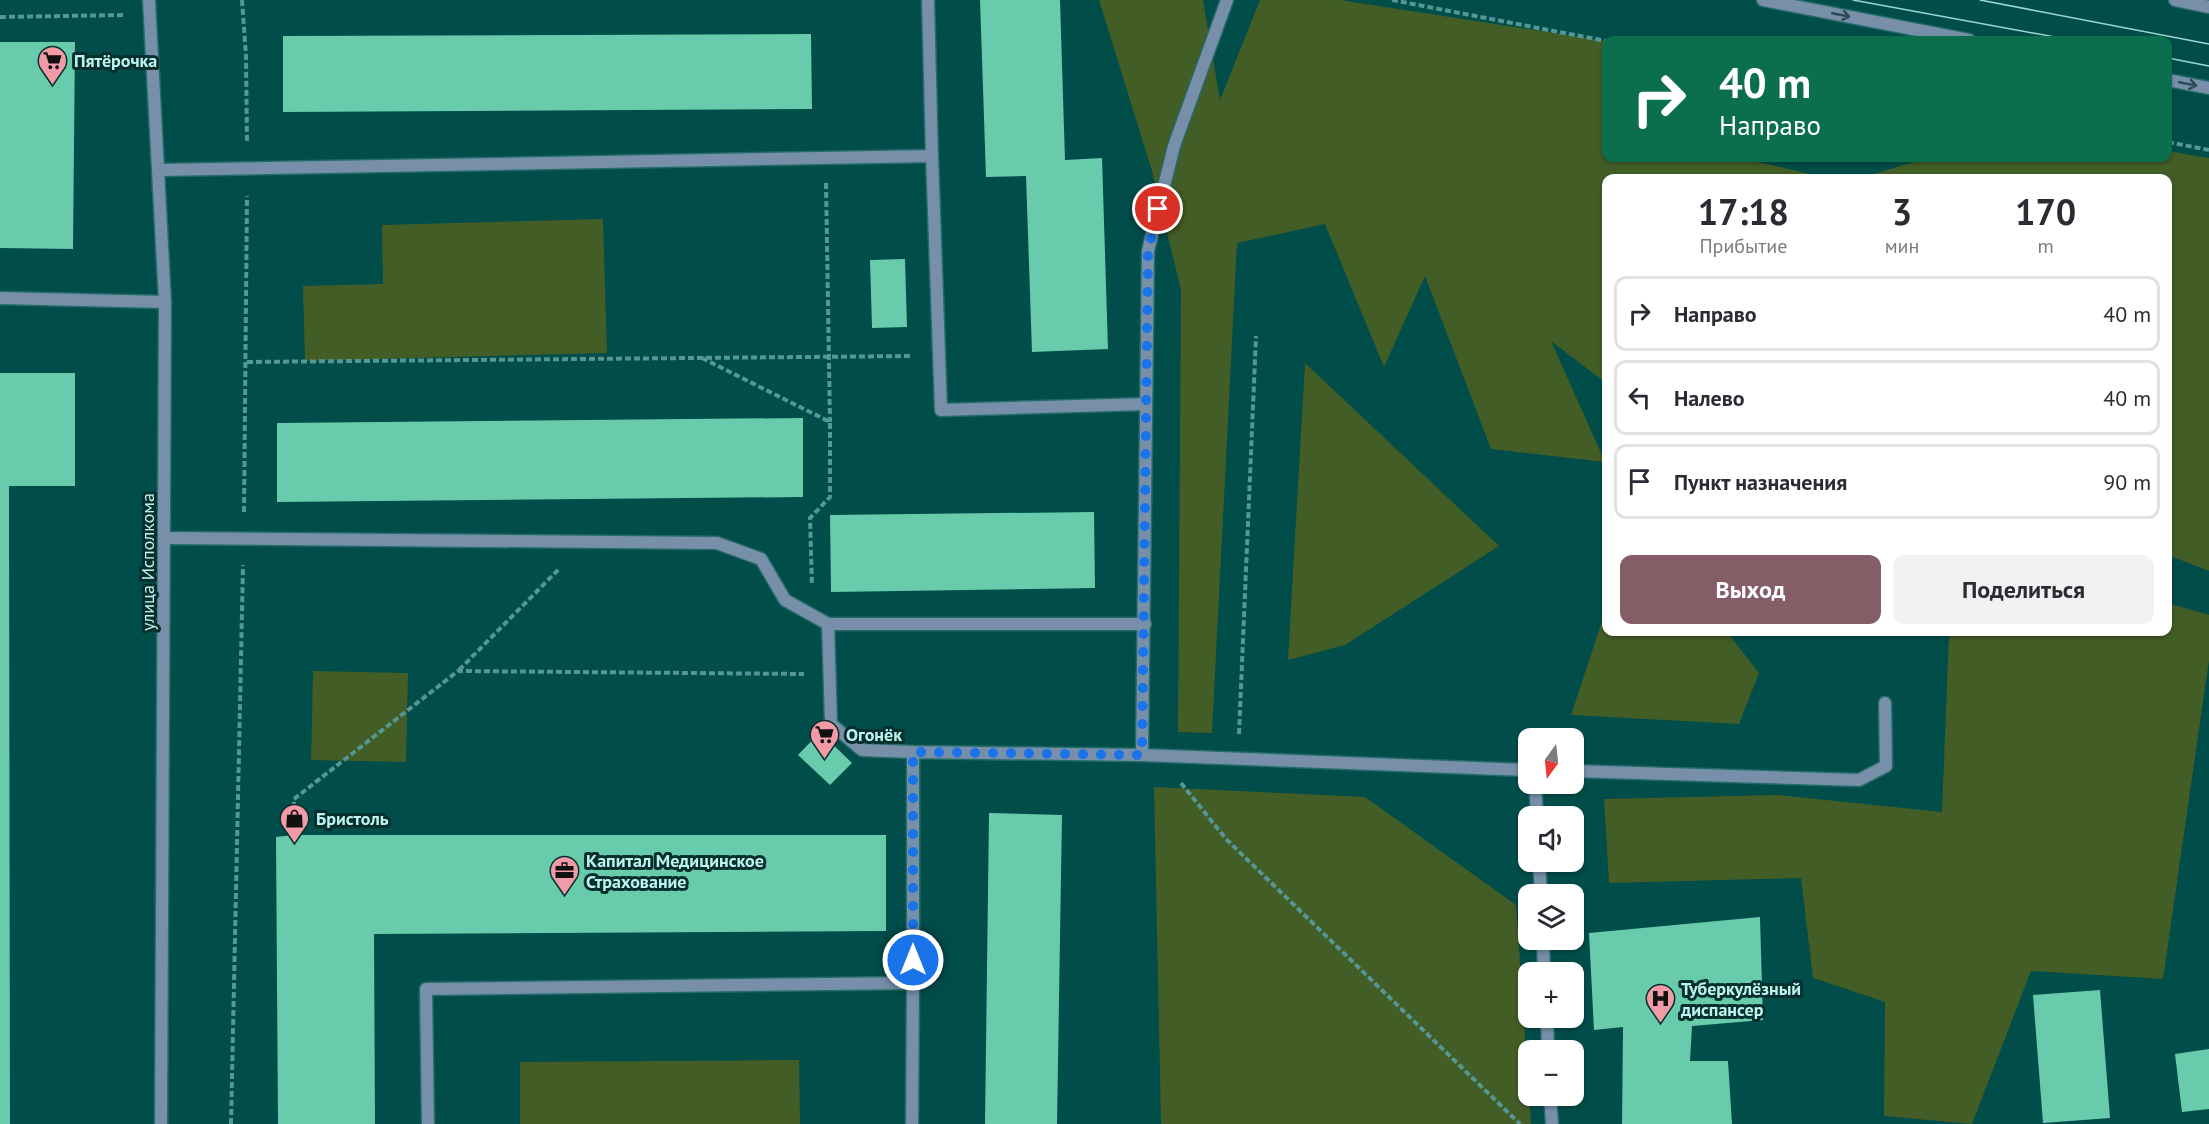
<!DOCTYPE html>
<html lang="ru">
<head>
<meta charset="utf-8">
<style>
	body { margin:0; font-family:"PT Sans",sans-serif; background:#f2f2f3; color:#2b2b33; height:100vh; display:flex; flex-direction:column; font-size:22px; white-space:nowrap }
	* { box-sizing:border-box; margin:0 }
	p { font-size:20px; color:#7c7c81 }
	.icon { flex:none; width:33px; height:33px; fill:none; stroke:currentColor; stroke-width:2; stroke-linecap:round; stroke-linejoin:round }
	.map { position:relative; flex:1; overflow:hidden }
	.side { position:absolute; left:1602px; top:174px; width:570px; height:462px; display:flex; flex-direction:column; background:#fff; border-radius:12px; box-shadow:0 2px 4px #0004 }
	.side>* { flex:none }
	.banner { position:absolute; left:1602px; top:36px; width:570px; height:126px; border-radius:12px; box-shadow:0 2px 4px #0004; background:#0b6e4f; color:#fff; overflow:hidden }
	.needle { width:39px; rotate:195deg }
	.fabs { position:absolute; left:1518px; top:728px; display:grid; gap:12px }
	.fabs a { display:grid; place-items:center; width:66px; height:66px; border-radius:12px; background:#fff; box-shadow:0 2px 4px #0004; font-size:30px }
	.pin { position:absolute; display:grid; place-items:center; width:51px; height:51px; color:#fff; margin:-26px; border:3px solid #fff; border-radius:50%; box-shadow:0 2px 6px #0007 }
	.me { position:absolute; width:66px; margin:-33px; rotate:0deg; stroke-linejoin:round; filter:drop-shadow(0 0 4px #0008) }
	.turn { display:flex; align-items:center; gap:21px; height:126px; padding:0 18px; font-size:27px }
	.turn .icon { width:78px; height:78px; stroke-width:2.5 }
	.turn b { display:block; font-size:42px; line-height:51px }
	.eta { display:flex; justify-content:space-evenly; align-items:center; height:102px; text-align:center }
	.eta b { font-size:36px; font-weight:600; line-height:42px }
	.action { display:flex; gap:12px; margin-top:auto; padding:12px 18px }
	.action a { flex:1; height:69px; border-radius:12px; background:#855d67; color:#fff; font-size:24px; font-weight:600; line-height:69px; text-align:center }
	.action a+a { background:#f2f2f3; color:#2b2b33 }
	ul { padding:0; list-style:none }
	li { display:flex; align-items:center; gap:18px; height:75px; margin:0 12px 9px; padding:0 6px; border:3px solid #e1e1e2; border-radius:12px }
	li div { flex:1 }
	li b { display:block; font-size:22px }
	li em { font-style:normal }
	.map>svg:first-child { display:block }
</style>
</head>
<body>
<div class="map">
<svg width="2209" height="1124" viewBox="0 0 2209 1124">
	<rect width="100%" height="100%" fill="#004d4a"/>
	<path fill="#435d26" d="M1099,0h104l17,100 40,-100h80l266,41v117h135l86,20h-221v205l-55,-42 54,121 -114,-13 -66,-173 -41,91 -59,-143 -88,19 -25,490 -34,-1 3,-442 -29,-119z
		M2168,151l41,7v413l-41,-16v-377h-308l67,-20h241z
		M603,219l4,134 -302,8 -2,-75 80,-2 -1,-59z
		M1305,363l194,183 -154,99 -57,15z
		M2168,603l41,12v45l-46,319 -132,-8 -59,153 -88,-8 1,-114 -72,-24 -12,-100 -192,5 -5,-84 173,-4 165,17 7,-180h219z
		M1606,609v23h121l32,41 -20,51 -168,-9z
		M313,671l95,2 -2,89 -95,-2z
		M1154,787l211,10 151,108 15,219h-370z
		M799,1060l1,64h-280v-62z"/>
	<path fill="#68cbac" d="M980,0h80l5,160 37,-2 6,191 -76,3 -6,-176 -40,1z
		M811,34l1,75 -529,3v-76z
		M0,42h75l-2,207 -73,-1z
		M905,259l2,68 -35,1 -2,-68z
		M0,373h75v113h-66l1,638h-10z
		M803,418v79l-526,5v-79z
		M1094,512l1,76 -264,4 -1,-77z
		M820,732l32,31 -22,22 -32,-30z
		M989,813l73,2 -5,309h-72z
		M294,835h592v96l-512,3 1,190h-97l-2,-287z
		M1760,917l3,103 -71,6 -2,35h38l4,63h-110l1,-97 -29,3 -5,-97z
		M2100,990l10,128 -67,5 -10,-128z
		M2209,1049v60l-27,3 -7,-58z"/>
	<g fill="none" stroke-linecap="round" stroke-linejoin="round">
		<defs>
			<path id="service" d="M932,156l9,254 205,-6
				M159,170l773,-14 -4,-156
				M0,298l165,4
				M165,538l552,5 44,16 24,41 43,24h317
				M828,624l3,100 31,26 51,2
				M1142,755l6,-504 26,-105 53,-146
				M1574,771l285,9 27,-14 -1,-63
				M1535,783l2,33
				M1539,861l2,33
				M1543,939l1,33
				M913,983v-231l229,3 386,15
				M1547,1017l1,33
				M1550,1095l2,29
				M428,1124l-2,-135 487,-6 -1,141"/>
			<path id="minor" d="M1763,0l206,40
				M2175,0l34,7
				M2168,80l41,8"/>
			<path id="tertiary" d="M149,0l16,302 -4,822"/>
		</defs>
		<use href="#service" stroke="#226b68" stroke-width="15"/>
		<use href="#minor" stroke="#226b68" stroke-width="15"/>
		<use href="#tertiary" stroke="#226b68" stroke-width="15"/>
		<path stroke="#549794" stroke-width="4" stroke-dasharray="6 3" stroke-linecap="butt" d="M242,0l4,56 1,87
			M1392,0l214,41
			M0,17l125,-2
			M2168,142l41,8
			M826,183l4,239
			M702,358l128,64v75l-20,21 2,68
			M247,362l666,-6
			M244,512l3,-316
			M459,670l100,-101
			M1239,734l17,-398
			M1181,783l45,56 294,285
			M294,835v-36l164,-128 346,3
			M231,1124l12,-559"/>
		<use href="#service" stroke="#778fa9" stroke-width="12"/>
		<use href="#minor" stroke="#778fa9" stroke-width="12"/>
		<use href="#tertiary" stroke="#778fa9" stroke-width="12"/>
		<path stroke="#9dd7d3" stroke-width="1.5" d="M1853,0l218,40
			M1980,0l229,44
			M2168,58l41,8"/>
	</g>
	<defs><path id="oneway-shaft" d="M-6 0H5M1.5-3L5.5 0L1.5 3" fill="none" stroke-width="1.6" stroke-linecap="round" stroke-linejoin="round" transform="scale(1.5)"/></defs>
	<g stroke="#284c52">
		<use href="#oneway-shaft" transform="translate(1841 15) rotate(11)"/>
		<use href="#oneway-shaft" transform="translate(2188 84) rotate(11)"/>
	</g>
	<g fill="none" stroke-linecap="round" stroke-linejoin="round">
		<path stroke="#1a73e8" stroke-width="10" stroke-dasharray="0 18" d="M913,960v-208l229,3 6,-504 10,-42"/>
	</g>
	<defs>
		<symbol id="supermarket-pin" viewBox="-11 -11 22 30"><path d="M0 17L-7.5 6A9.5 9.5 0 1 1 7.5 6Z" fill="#f39aa7" stroke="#062f2d"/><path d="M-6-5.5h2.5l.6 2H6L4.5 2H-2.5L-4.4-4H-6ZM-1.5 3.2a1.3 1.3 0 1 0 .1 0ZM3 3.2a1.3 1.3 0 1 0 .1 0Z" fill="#111"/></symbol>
		<symbol id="shop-pin" viewBox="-11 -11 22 30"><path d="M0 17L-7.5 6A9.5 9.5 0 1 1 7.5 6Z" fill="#f39aa7" stroke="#062f2d"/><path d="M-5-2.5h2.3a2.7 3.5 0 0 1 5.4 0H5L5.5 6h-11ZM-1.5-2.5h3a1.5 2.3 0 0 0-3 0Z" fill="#111"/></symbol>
		<symbol id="office-pin" viewBox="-11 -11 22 30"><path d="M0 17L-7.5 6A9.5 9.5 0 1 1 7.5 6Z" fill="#f39aa7" stroke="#062f2d"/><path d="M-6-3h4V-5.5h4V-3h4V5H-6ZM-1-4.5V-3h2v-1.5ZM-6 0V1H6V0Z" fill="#111"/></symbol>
		<symbol id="hospital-pin" viewBox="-11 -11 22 30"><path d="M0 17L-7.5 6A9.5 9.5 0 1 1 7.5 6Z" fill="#f39aa7" stroke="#062f2d"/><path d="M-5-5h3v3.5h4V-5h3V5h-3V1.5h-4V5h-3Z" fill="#111"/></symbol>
	</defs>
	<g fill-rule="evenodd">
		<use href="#supermarket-pin" x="36" y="44" width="33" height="45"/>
		<use href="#supermarket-pin" x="808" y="718" width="33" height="45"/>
		<use href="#shop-pin" x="278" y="802" width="33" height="45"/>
		<use href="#office-pin" x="548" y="854" width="33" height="45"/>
		<use href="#hospital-pin" x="1644" y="982" width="33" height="45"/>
	</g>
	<g text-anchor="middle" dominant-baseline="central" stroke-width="6" stroke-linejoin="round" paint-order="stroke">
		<g font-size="18" font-weight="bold" fill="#bef4f0" stroke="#062f2d" text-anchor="start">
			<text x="74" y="60">Пятёрочка</text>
			<text x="846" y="734">Огонёк</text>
			<text x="316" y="818">Бристоль</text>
			<text x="586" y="860">Капитал Медицинское<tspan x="586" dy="21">Страхование</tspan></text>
			<text x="1681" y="988">Туберкулёзный<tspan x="1681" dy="21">диспансер</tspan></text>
		</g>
		<g font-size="18" fill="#bef4f0" stroke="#062f2d">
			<text transform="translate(147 562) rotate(-90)">улица Исполкома</text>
		</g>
	</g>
</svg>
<div class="fabs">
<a><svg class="needle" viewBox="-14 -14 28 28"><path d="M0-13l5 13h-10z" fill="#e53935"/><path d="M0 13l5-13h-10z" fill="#7c7c81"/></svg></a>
<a><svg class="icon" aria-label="sound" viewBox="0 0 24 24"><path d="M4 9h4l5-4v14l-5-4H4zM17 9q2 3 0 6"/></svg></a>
<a><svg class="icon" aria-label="layers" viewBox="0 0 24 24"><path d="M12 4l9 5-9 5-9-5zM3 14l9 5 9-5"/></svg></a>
<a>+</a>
<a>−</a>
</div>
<div class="pin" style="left:1158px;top:209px;background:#d93025"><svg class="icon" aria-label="arrive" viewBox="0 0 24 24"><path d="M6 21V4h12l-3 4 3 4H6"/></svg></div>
<svg class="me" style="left:913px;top:960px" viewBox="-20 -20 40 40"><circle r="17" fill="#1a73e8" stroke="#fff" stroke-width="3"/><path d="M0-11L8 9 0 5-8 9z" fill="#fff"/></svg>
<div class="banner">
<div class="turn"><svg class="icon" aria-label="right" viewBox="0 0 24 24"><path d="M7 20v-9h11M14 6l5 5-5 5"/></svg><div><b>40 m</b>Направо</div></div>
</div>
<section class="side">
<div class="eta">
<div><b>17:18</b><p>Прибытие</p></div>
<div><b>3</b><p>мин</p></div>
<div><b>170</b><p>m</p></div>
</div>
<ul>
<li><svg class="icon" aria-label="right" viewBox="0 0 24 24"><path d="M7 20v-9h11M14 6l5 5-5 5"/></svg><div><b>Направо</b></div><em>40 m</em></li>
<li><svg class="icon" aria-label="left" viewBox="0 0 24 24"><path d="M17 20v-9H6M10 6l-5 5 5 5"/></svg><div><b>Налево</b></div><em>40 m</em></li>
<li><svg class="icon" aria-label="arrive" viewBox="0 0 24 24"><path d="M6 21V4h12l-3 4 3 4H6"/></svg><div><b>Пункт назначения</b></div><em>90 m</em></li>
</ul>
<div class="action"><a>Выход</a><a>Поделиться</a></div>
</section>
</div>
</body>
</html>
